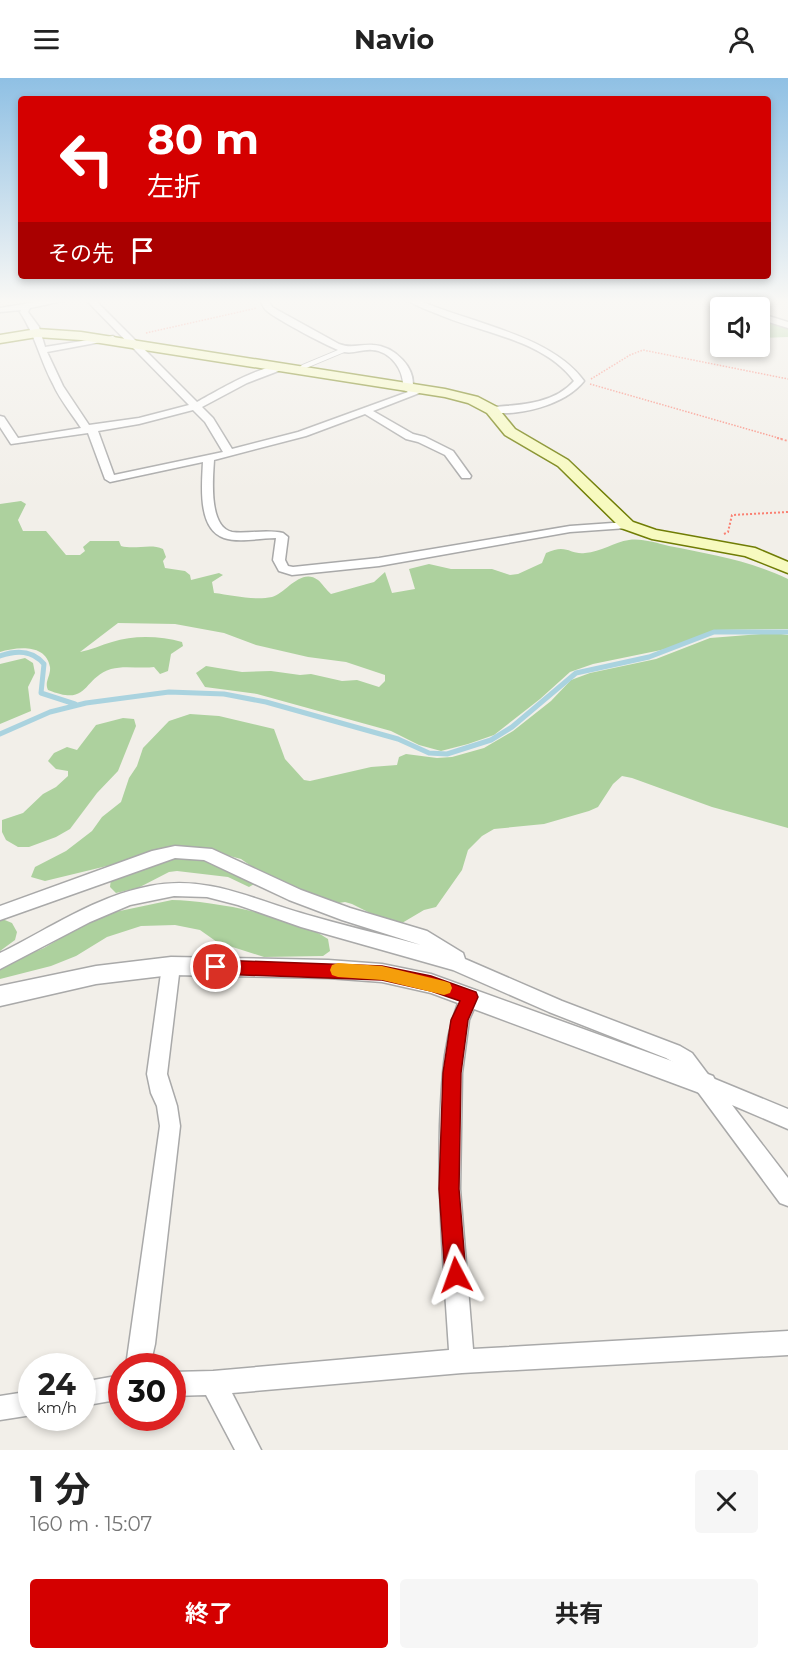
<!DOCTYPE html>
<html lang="ja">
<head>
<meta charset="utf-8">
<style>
	body { margin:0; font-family:Montserrat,"Noto Sans JP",sans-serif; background:#f6f6f6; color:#222; height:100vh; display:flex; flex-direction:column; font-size:22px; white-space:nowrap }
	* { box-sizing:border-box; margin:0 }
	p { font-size:20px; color:#767676 }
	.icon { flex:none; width:33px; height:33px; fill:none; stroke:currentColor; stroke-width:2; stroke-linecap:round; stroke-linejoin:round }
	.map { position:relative; height:1372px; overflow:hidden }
	.panel { display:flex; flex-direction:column; background:#fff; flex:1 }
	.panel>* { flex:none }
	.banner { position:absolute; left:18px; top:18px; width:753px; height:183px; border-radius:6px; box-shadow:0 3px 9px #0003; background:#d40000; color:#fff; overflow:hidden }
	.tools { position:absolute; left:710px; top:219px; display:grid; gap:12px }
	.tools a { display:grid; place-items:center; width:60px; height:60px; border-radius:6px; background:#fff; box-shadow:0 3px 9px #0003; font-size:30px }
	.speed { position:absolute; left:18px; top:1275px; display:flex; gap:12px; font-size:30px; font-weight:700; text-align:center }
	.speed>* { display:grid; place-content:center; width:78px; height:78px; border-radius:50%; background:#fff; box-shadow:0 3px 9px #0003; line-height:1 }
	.speed small { font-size:15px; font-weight:400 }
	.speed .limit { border:9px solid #d22; background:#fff; color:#111 }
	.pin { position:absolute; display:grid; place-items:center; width:51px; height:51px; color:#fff; margin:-26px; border:3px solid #fff; border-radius:50%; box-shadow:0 2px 6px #0007 }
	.me { position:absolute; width:66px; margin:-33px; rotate:356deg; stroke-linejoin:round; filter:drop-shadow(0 0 4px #0008) }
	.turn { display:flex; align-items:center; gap:21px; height:126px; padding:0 30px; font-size:27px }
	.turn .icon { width:78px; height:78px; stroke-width:2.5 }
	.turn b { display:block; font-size:42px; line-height:51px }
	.then { display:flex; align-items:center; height:57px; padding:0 30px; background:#0003; gap:12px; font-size:22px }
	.round { display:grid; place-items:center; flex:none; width:63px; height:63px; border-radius:6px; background:#f6f6f6 }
	.headline { display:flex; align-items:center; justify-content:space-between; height:102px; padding:0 30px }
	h1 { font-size:36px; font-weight:700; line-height:45px }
	.primary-button { display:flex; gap:12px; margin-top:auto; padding:12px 30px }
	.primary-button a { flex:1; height:69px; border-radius:6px; background:#d40000; color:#fff; font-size:24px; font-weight:700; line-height:69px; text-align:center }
	.primary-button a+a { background:#f6f6f6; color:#222 }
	header { display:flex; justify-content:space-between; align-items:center; height:78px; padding:0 30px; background:#fff; font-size:27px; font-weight:700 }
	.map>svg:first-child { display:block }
</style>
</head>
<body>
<header><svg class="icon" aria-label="menu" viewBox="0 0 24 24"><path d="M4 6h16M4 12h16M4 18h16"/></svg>Navio<svg class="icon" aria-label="person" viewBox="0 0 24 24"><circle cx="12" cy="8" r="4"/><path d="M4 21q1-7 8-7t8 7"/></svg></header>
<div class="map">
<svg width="788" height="1372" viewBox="0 0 788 1372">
	<rect width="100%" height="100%" fill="#f2efe9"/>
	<path fill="#add19e" d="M759,242l29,5v12l-29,1z
		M21,423l5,3 -8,16 5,11h23l20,24h14l5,-4 -2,-4 7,-6h29l2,5c15,4 29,-3 42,3l3,8 -3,4 2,7 20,3 5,4 1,5 28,-7 4,2 -11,7 2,11c18,2 40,8 58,4 14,-4 29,-30 46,-17 4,3 8,10 13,14l43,-12 11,-10 7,21 23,-4 -6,-20 20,-5 22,5h41l18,6 8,-1 24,-11 4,-10c21,-10 24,2 39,0 16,-1 29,-11 44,-13 12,-2 28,3 40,6 41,8 82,15 119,33v50l-73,1 -49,19 -73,15 -23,8 -30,27 -46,36 -26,9 -27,7 -22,-6 -28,-14 -134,-37 -52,-7 -9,-14 10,-7 36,6 29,-1 29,4 11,-1 31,7 15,-1 22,7 6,-6v-6l-39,-13 -38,-5 -52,-12 -32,-12 -49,-9 -57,-1 -38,29c11,-2 21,-7 32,-10 22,-7 48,-6 70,0l1,4 -12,8 -3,17 -8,3 -6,-7c-14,2 -29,-2 -43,2 -30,10 -21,38 -63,21 -4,-8 3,-14 2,-23 -4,-24 -34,-20 -50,-15v-148z
		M774,555l14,2v193l-76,-21 -80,-29 -10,-2 -9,8 -15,23 -9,4 -45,13 -50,5 -12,7 -14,14 -6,20 -26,37 -12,3 -22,13 -10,1 -40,-20 -7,-2 -12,2 -65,-26 -27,-19 -46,-12 -18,2 -132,32 -14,-4 4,-10 31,-16 26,-20 10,-14 19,-15 8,-24 8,-12 6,-18 26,-27 21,-7 29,2 55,13 11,30 19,21 6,1 61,-14 26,-2 2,-8 7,-3 31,4 15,-1 32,-9 29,-17 38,-30 20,-21 19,-7 66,-14 54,-21z
		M25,580l8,5 2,10 -7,14 3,24 -31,13v-60z
		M123,640l11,1 2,7 -18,45 -21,22 -27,36 -14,8 -27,10h-11l-12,-7 -4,-8v-12l21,-7 20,-19 13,-7 12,-11v-5l-12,-2 -8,-8 6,-8 13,-6 10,3 19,-25z
		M169,779l34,1 53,25 -7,4 -21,-10 -51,-6 -8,1 -31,16 -22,5 -6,-6 1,-8z
		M172,822c41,1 123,16 156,39l2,12 -7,5 -59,1 -47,-15 -17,-12 -25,-5 -34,1 -34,11 -31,19 -25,10 -51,13v-13l44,-18 44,-26 27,-10z
		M0,840l12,5 5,9 -2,8 -15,11z"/>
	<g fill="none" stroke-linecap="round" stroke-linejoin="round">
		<path stroke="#aad3df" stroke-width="5" d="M0,578c17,-6 32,-6 44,8l-3,29 34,11
			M0,656l50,-22 36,-9 83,-11 55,2 42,8 132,37 31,14 18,1 44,-14 21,-13 64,-54 73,-16 65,-25h74"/>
		<defs>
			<path id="service" d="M299,293l4,-4 43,-18"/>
			<path id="minor" d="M54,221h18l-42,9 -2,4 11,15 6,20 68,-11 4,3 -70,13 16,34 26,39 50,-7 50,-13 -104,-106h9l103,103c18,-10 65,-38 84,-36v4l-34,13 -45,24 11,11 19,31 66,-17 110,-40 -5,-3c2,-18 -12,-38 -31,-39 -9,-1 -18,4 -28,2 -12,-3 -68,-33 -77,-41 -4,-3 -5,-8 -7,-12h8l4,8 67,37c12,5 21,0 34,1 21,1 45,23 39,46l10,-4 5,3 -54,21 40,23 12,3 28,14 18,25 -1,2h-8l-17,-23 -27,-13 -12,-3 -41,-25 -59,22 -92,24c-1,17 -6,67 18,72 16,2 34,-3 51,1l5,4 -3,23 3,6 5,1 86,-9 191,-32 57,-4 6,3 -6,3 -57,4 -191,34 -87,9 -13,-4 -6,-11 3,-22c-15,0 -37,5 -52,0 -27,-9 -22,-54 -21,-76l-93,20 -5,-3 -17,-46 -77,11 -11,-17v-11l4,1 14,21 63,-10c-9,-14 -21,-28 -28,-44 -13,-24 -18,-50 -33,-72l1,-2 -21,2v-4zM193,332l12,12 18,30 -109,23 -16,-44 41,-7z
				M406,221h10c52,24 134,35 168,82 -19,24 -66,36 -95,31v-4l3,-1c28,-2 62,-3 82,-26 -31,-42 -94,-48 -139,-68 -10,-4 -21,-8 -29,-14z
				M738,221h8l3,9h-8z
				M759,235l29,9v6l-29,-9z
				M175,768l37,3 89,41 49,18 77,23 36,22 2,6 97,42 118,45 12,7 18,24 78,32v20l-56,-24 56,73v28l-8,-3 -102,-138 -12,-7 -117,-46 -96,-42 -152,-43 -63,-22 -31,-8 -33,-1 -44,9 -40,17 -90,47v-16c49,-24 96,-57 150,-67 55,-11 100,12 151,27 40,12 80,21 120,32l-79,-25 -53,-20 -85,-40 -29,-2 -175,62v-14l152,-55z
				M171,880l6,3 3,5 -13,108 10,32 3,20 -25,218 -5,22h-24l34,-240 -3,-20 -6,-13 -4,-19 15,-108 3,-5z
				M470,911l7,2 2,6 -10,23 -7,53 -2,116 13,160 315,-18v24l-326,18 -230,20 29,57h-26l-29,-55 -34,1v-24l41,-1 236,-21c-5,-76 -11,-148 -9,-224 2,-49 3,-90 23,-135z
				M122,1297v24l-40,7v-24z
				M32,1313v24l-32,5v-24z"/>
			<path id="tertiary" d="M171,879l157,3 54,4 49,10 274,99 8,3 4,8 -4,8 -8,3 -274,-102 -49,-11 -54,-4 -157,-3 -75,9 -96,22v-20l96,-20z"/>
			<path id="secondary" d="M37,251l44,3 364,57 33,8 19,10 18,22 53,31 65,62 23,8 99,18 33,14v11l-43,-17 -93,-17 -31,-11 -63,-62 -53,-31 -18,-22 -19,-10 -23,-6 -364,-57 -44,-3 -37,6v-8z"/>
		</defs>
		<use href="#service" stroke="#a9a9a9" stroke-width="6"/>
		<use href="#minor" stroke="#a9a9a9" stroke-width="3"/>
		<use href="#tertiary" stroke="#a9a9a9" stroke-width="3"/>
		<use href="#secondary" stroke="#707d05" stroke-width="3"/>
		<path stroke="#fa8072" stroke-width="1.5" stroke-dasharray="1.5 1.5" stroke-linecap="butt" d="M146,255l111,-25
			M591,301l39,-24 13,-5 145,29
			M590,306l192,55"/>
		<path stroke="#fa8072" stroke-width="2" stroke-dasharray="2 2" stroke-linecap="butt" d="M777,360l11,3
			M724,456l4,-2 4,-17 56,-3"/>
		<use href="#service" stroke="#fff" stroke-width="4.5"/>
		<use href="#minor" fill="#fff" fill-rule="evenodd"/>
		<use href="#tertiary" fill="#fff" fill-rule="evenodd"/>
		<use href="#secondary" fill="#f7fabf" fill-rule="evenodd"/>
	</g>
	<linearGradient id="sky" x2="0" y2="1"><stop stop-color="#8fc0e4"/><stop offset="0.54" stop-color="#f9f8f5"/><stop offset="1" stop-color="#f9f8f5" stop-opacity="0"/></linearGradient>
	<rect width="788" height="413" fill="url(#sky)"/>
	<path fill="#d40000" stroke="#8a0000" stroke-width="1.5" d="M216,882l166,6 49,10 45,16 2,5 -10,23 -7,53 -2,116 7,86 -3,8 -7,3 -8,-3 -3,-8 -6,-86 4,-116 8,-53 9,-19 -29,-10 -49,-11 -166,-6 -6,-2 -2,-5 2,-5z"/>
	<path fill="#f59e0b" d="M338,885l44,3 62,15 6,2 2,5 -2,5 -6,2 -62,-15 -44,-3 -6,-2 -2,-5 2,-5z"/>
</svg>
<div class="tools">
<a><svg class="icon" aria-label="sound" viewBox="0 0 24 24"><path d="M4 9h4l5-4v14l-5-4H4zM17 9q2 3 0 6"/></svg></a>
</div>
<div class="speed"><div>24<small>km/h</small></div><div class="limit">30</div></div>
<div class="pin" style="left:216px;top:889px;background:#d93025"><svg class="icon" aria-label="arrive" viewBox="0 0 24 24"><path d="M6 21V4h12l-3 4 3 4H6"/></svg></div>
<svg class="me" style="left:456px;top:1197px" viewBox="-20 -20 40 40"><path d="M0-17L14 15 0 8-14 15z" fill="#d40000" stroke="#fff" stroke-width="4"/></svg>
<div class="banner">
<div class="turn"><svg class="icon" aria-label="left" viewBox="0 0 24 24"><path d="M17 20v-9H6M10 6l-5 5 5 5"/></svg><div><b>80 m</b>左折</div></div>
<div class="then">その先<svg class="icon" aria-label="arrive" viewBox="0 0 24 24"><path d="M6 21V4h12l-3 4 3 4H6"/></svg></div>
</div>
</div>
<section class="panel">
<div class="headline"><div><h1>1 分</h1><p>160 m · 15:07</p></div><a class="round"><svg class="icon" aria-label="close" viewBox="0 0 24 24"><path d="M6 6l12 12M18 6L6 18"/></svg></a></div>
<div class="primary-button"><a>終了</a><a>共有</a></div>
</section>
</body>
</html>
